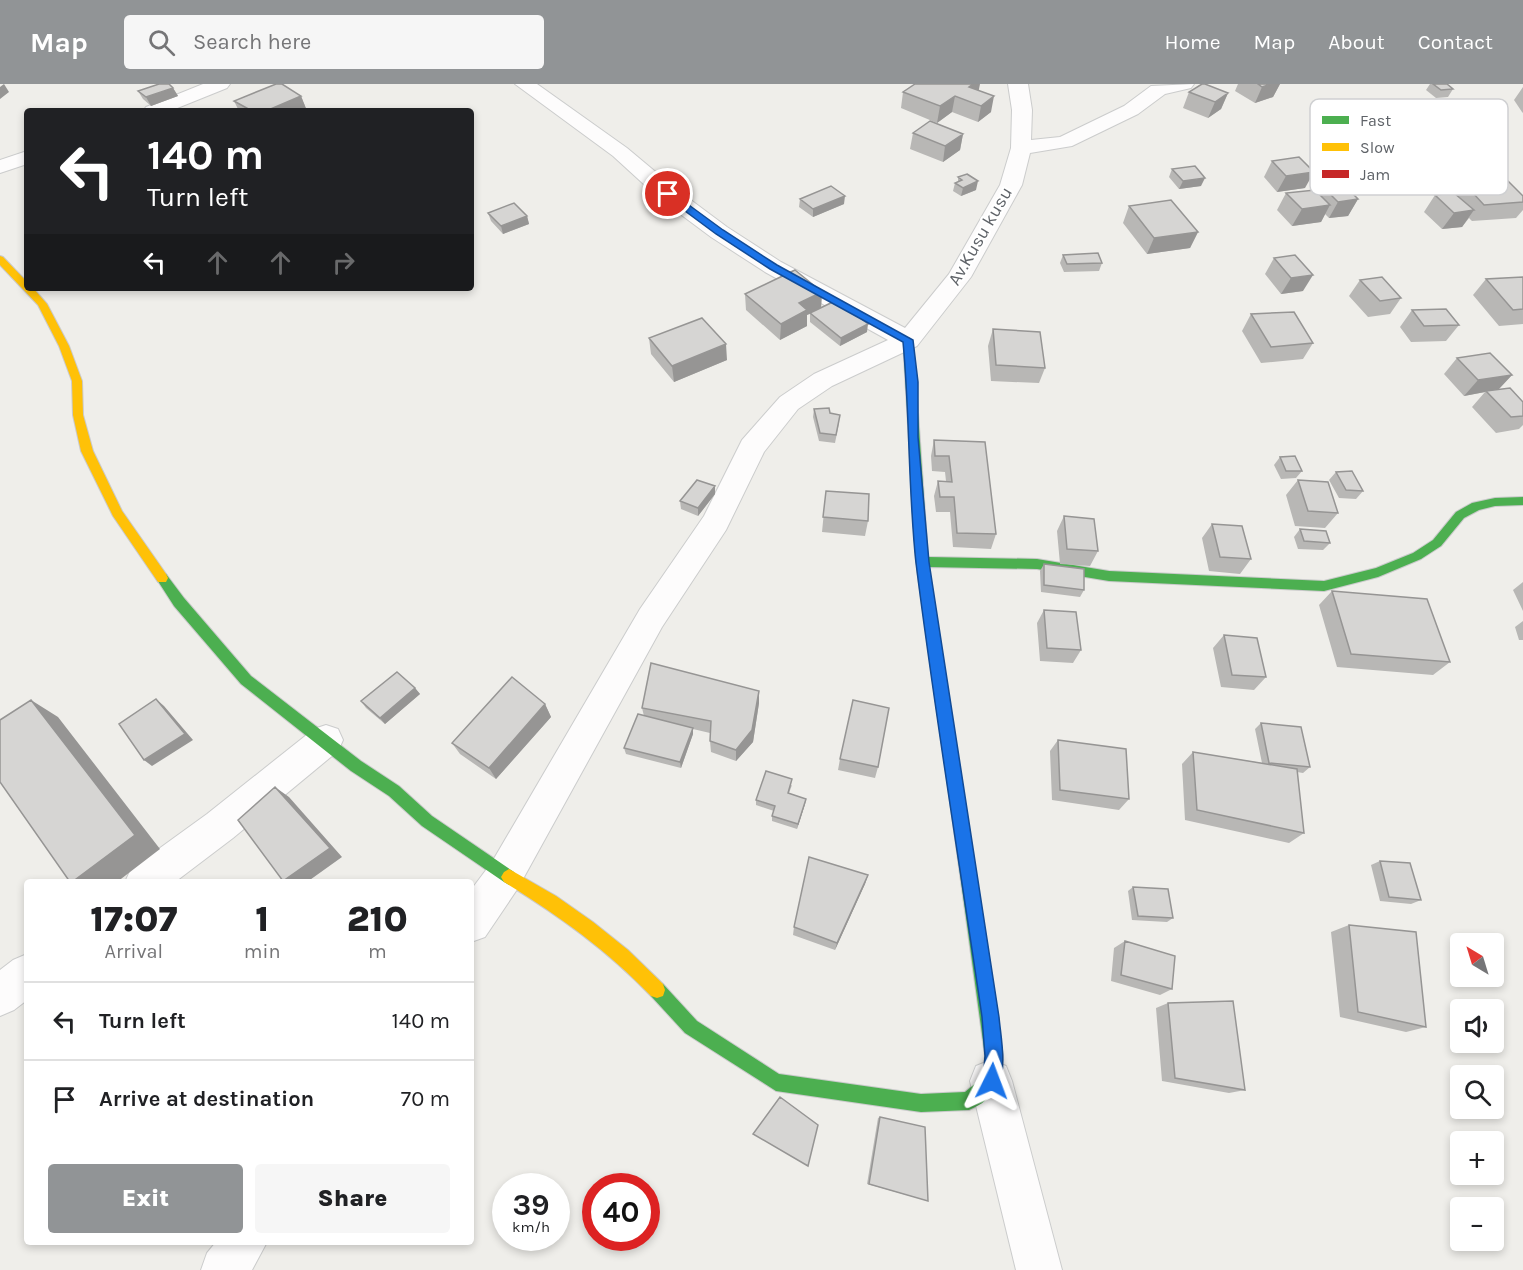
<!DOCTYPE html>
<html lang="en">
<head>
<meta charset="utf-8">
<style>
	body { margin:0; font-family:Karla,sans-serif; background:#f6f6f6; color:#202124; height:100vh; display:flex; flex-direction:column; font-size:22px; white-space:nowrap }
	* { box-sizing:border-box; margin:0 }
	p { font-size:20px; color:#757577 }
	.icon { flex:none; width:33px; height:33px; fill:none; stroke:currentColor; stroke-width:2; stroke-linecap:round; stroke-linejoin:round }
	.map { position:relative; flex:1; overflow:hidden }
	.side { position:absolute; left:24px; top:795px; width:450px; height:366px; display:flex; flex-direction:column; background:#fff; border-radius:6px; box-shadow:0 3px 9px #0003 }
	.side>* { flex:none }
	.banner { position:absolute; left:24px; top:24px; width:450px; height:183px; border-radius:6px; box-shadow:0 3px 9px #0003; background:#202124; color:#fff; overflow:hidden }
	.needle { width:39px; rotate:322deg }
	.buttons { position:absolute; left:1450px; top:849px; display:grid; gap:12px }
	.buttons a { display:grid; place-items:center; width:54px; height:54px; border-radius:6px; background:#fff; box-shadow:0 3px 9px #0003; font-size:30px }
	.speed { position:absolute; left:492px; top:1089px; display:flex; gap:12px; font-size:30px; font-weight:700; text-align:center }
	.speed>* { display:grid; place-content:center; width:78px; height:78px; border-radius:50%; background:#fff; box-shadow:0 3px 9px #0003; line-height:1 }
	.speed small { font-size:15px; font-weight:400 }
	.speed .limit { border:9px solid #d22; background:#fff; color:#111 }
	.pin { position:absolute; display:grid; place-items:center; width:51px; height:51px; color:#fff; margin:-26px; border:3px solid #fff; border-radius:50%; box-shadow:0 2px 6px #0007 }
	.me { position:absolute; width:66px; margin:-33px; rotate:3deg; stroke-linejoin:round; filter:drop-shadow(0 0 4px #0008) }
	.turn { display:flex; align-items:center; gap:21px; height:126px; padding:0 24px; font-size:27px }
	.turn .icon { width:78px; height:78px; stroke-width:2.5 }
	.turn b { display:block; font-size:42px; line-height:51px }
	.lanes { display:flex; align-items:center; height:57px; padding:0 24px; background:#0003; justify-content:center; gap:30px; direction:ltr }
	.lanes .off { opacity:.35 }
	.eta { display:flex; justify-content:space-evenly; align-items:center; height:102px; text-align:center }
	.eta b { font-size:36px; font-weight:800; line-height:42px }
	.primary-button { display:flex; gap:12px; margin-top:auto; padding:12px 24px }
	.primary-button a { flex:1; height:69px; border-radius:6px; background:#919496; color:#fff; font-size:24px; font-weight:800; line-height:69px; text-align:center }
	.primary-button a+a { background:#f6f6f6; color:#202124 }
	ul { padding:0; list-style:none }
	li { display:flex; align-items:center; gap:18px; height:78px; padding:0 24px; border-top:2px solid #e0e0e0 }
	li div { flex:1 }
	li b { display:block; font-size:22px }
	li em { font-style:normal }
	header { display:flex; align-items:center; gap:36px; box-sizing:border-box; height:84px; padding:0 30px; background:#919496; color:#fff }
	header strong { font-size:28px }
	nav { display:flex; gap:33px; margin-inline-start:auto; font-size:21px }
	.search { width:420px; height:54px; background:#f6f6f6; display:flex; align-items:center; gap:15px; box-sizing:border-box; padding:0 21px; border-radius:6px; color:#757577; font-size:22px }
	.map>svg:first-child { display:block }
</style>
</head>
<body>
<header>
<strong>Map</strong>
<div class="search"><svg class="icon" aria-label="search" viewBox="0 0 24 24"><circle cx="10" cy="10" r="6"/><path d="M15 15l6 6"/></svg>Search here</div>
<nav><a>Home</a><a>Map</a><a>About</a><a>Contact</a></nav>
</header>
<div class="map">
<svg width="1523" height="1186" viewBox="0 0 1523 1186">
	<rect width="100%" height="100%" fill="#efeeea"/>
	<g fill="none" stroke-linecap="round" stroke-linejoin="round">
		<defs>
			<path id="street" d="M203,0h27l-3,4 -57,23h-27l3,-4z
				M515,0h22l90,64 49,41 51,38 54,35 124,66 44,-54 51,-89 11,-37 1,-38 -4,-26h20l4,26 -1,30 29,-3 64,-31 27,-20 43,-2 -3,4 -26,6 -27,20 -66,32 -42,7 -8,32 -51,92 -54,69 -85,40 -34,23 -34,43 -38,78 -64,97 -144,261 -33,49 -14,5v-52l21,-28 148,-253 64,-93 38,-76 38,-43 34,-23 74,-34 -123,-68 -54,-35 -51,-38 -47,-43z
				M27,67v13l-27,9v-13z
				M326,641l12,4 5,11 -5,11 -105,87 -58,44h-50l6,-13 76,-55 107,-85z
				M27,870v46l-13,10 -14,6v-46l13,-10z
				M991,976l15,6 6,15 50,189h-46l-46,-189 6,-15z
				M216,1158h51l-15,28h-51l6,-17z"/>
			<path id="fast" d="M908,253l5,3 15,217 109,2 72,12 215,10 52,-13 37,-15 20,-13 23,-28 16,-9 23,-5 28,-1v8l-28,1 -16,4 -15,8 -23,28 -20,13 -43,18 -54,14 -215,-10 -72,-12 -108,-2 -2,5h-8l-3,-10 -13,-222z
				M162,489l4,1 18,24 67,78 110,85 38,25 33,30 82,56 3,5 -3,5 -5,3 -5,-3 -82,-56 -33,-30 -38,-25 -110,-87 -67,-78 -18,-28z
				M953,681l5,2 2,5 43,284c-3,26 -7,43 -34,54l-48,2 -145,-21 -91,-58 -34,-37 -2,-6 2,-6 6,-2 6,2 34,37 82,53 142,20 44,-2 18,-15 2,-21 -39,-284 2,-5z"/>
			<path id="slow" d="M0,172l3,1 24,25v6h6l14,16 22,42 13,35 1,34 10,36 29,60 44,63 2,4 -2,4h-8l-45,-66 -32,-65 -8,-36 -1,-34 -13,-35 -21,-41 -38,-40z
				M509,785l47,27 37,26 35,28 35,34 2,6 -2,6 -6,2 -6,-2c-44,-46 -93,-81 -147,-114l-3,-5 3,-5z"/>
			<path id="jam" d="M923,480l6,5 31,203 -2,5 -5,2 -5,-2 -2,-5 -29,-203z"/>
		</defs>
		<use href="#street" stroke="#cbcccc" stroke-width="2"/>
		<use href="#fast" stroke="#cacacb" stroke-width="2"/>
		<use href="#slow" stroke="#cacacb" stroke-width="2"/>
		<use href="#jam" stroke="#cacacb" stroke-width="2"/>
		<use href="#street" fill="#fdfcfc" fill-rule="evenodd"/>
		<use href="#fast" fill="#4caf50" fill-rule="evenodd"/>
		<use href="#slow" fill="#ffc107" fill-rule="evenodd"/>
		<use href="#jam" fill="#c62828" fill-rule="evenodd"/>
	</g>
	<path fill="#b8b7b5" d="M1238,0h42l-7,13 -18,6 -20,-12z
		M1430,0h17l6,5 -5,8 -12,1 -10,-8z
		M1523,3v26l-1,-1 -8,-12z
		M173,4l5,8 -27,10 -8,-7 -5,-8z
		M979,7l12,21 -13,10 -26,-10 -15,11 -36,-15 2,-16z
		M1189,8l39,1 -7,16 -13,9 -25,-10z
		M301,12l6,15h-68l-5,-10z
		M913,49l50,1 -3,16 -17,12 -33,-13z
		M1333,50l23,8 -5,8 -14,2 -9,-10z
		M1272,77l33,27 -28,4 -13,-15z
		M1172,85l29,17 -22,3 -10,-12z
		M1427,86l25,5 -11,16 -19,2 -6,-7z
		M958,93l18,13 -15,6 -8,-5 2,-8 3,-1z
		M1461,96l62,16v14l-7,8 -44,3 -3,-3 -7,9 -20,2 -18,-17 11,-17 16,-2z
		M1321,101l37,14 -10,17 -19,2 -4,-4 -4,8 -29,4 -15,-16 9,-17 31,-1z
		M800,115l44,5 -31,13 -14,-10z
		M1129,122l69,26 -8,16 -43,6 -24,-31z
		M488,129l39,3 2,8 -26,10 -12,-13z
		M1063,171l39,8 -3,8 -35,1 -4,-9z
		M1274,174l29,33 -22,3 -16,-20z
		M1523,193v47l-24,2 -26,-31 13,-16z
		M1360,196l41,18 -11,16 -22,3 -19,-21z
		M822,208l-1,16 46,24 -27,14 -30,-24v-8l-3,1v11l-27,14 -34,-30 -1,-16z
		M1412,226l47,15 -13,16 -35,1 -11,-15z
		M1251,230l62,29 -10,16 -42,4 -19,-32z
		M993,245l52,39 -6,15 -48,-2 -3,-35z
		M649,254l78,22 -53,22 -23,-28z
		M1457,274l55,17 -14,15 25,12v23l-4,4 -23,4 -24,-26 13,-15 -21,4 -20,-22z
		M814,325l16,4 9,10 -4,20 -16,-2 -6,-24z
		M934,356l51,2 11,92 -5,15 -38,-2 -3,-35h-14l-2,-16 4,-15h8l-1,-9 -13,-1 -1,-15z
		M1280,373l22,14 -6,7 -15,1 -7,-14z
		M1336,388l27,19 -7,8 -17,-1 -10,-18z
		M1298,396l40,33 -13,15 -30,-2 -9,-31z
		M826,407l42,30 -3,15 -43,-4z
		M715,410l-17,22 -17,-7 -1,-8z
		M1064,432l34,35 -8,15 -30,-2 -3,-33z
		M1212,440l39,35 -11,15 -31,-3 -7,-33z
		M1300,445l30,14 -7,7 -25,-1 -4,-12z
		M1044,480l40,26 -4,7 -39,-5 -1,-21z
		M1523,498v29l-10,-21z
		M1332,507l118,71 -17,13 -96,-8 -18,-62z
		M1044,526l37,40 -8,13 -33,-2 -3,-38z
		M1523,537v19h-4l-4,-13z
		M1224,551l42,42 -12,13 -33,-3 -8,-39z
		M415,604l5,6 -35,30 -19,-16 -5,-7z
		M759,619l-6,39 -17,19 -25,-9 -1,-11v-8l-17,-4v5l-12,34 -55,-14 -2,-6 20,-32 -2,-8z
		M545,620l6,13 -55,62 -36,-25 -8,-11z
		M1261,639l49,44 -7,6 -6,-1 7,61 -15,10 -104,-23 -3,-56 11,-12 69,11 -7,-34z
		M1058,656l71,59 -10,11 -67,-10 -2,-49z
		M840,675l38,8 -3,11 -37,-8z
		M792,701l-3,8 17,6 -1,5 -8,25 -25,-8v-5l2,-5 -18,-6v-5z
		M1380,777l41,39 -10,4 -31,-3 -9,-36z
		M868,791l-3,9 -30,66 -42,-15 1,-8z
		M1133,803l40,31 -6,4 -35,-2 -4,-29z
		M1349,841l77,102 -20,5 -66,-15 -9,-85z
		M1125,857l47,48 -12,6 -49,-14 3,-33z
		M1168,919l77,87 -16,3 -67,-12 -6,-73z
		M880,1033l48,84 -61,-17 11,-66z"/>
	<path fill="#969594" d="M4,0l5,8 -9,7v-12z
		M973,0h7l-2,10 -9,-7z
		M1271,0h9l-7,13 -18,6 7,-16z
		M173,4l5,8 -27,10 -5,-9z
		M1228,9l-7,16 -13,9 7,-16z
		M301,12l6,15h-41z
		M955,12l-3,16 -15,11 3,-17z
		M994,12l-3,16 -13,10 3,-16z
		M963,50l-3,16 -17,12 2,-16z
		M1314,88l-9,16 -28,4 9,-16z
		M1205,94l-4,8 -22,3 4,-8z
		M978,97l-2,9 -15,6 2,-8z
		M845,112l-1,8 -31,13v-8z
		M1358,115l-10,17 -19,2 9,-16z
		M1330,121l-9,17 -29,4 10,-17z
		M1474,126l-12,17 -20,2 12,-16z
		M527,132l2,8 -26,10 -2,-8z
		M1198,148l-8,16 -43,6 7,-16z
		M1313,191l-10,16 -22,3 10,-16z
		M822,208l-1,16 -14,7v11l-27,14 1,-16 18,-21z
		M868,240l-1,8 -27,14 1,-8z
		M726,260l1,16 -53,22 -2,-16z
		M1512,291l-15,16h-11l-1,1 -21,4 14,-16z
		M715,402v8l-17,22v-8z
		M415,604l5,6 -35,30 -5,-6z
		M759,607v12l-6,39 -17,19v-11z
		M156,615l8,7 29,34 -41,26 -8,-6z
		M31,616l27,17 102,132 -43,33h-45z
		M545,620l6,13 -55,62 -7,-11z
		M693,644v6l-12,34 -1,-6z
		M275,703l14,10 53,60 -35,25h-23l-1,-1z
		M806,715l-1,5 -8,25 1,-5z
		M868,791l-3,9 -30,66 2,-7z"/>
	<path fill="#d6d5d3" stroke="#969594" stroke-width="1.5" d="M159,0h10l4,4 -27,9 -8,-6z
		M276,0h6l19,12 -35,15h-14l-18,-10z
		M915,0h58l-4,3 25,9 -13,10 -26,-10 -15,10 -37,-14z
		M1202,0h3l23,9 -13,9 -26,-10z
		M1258,0h13l-9,3z
		M1433,0h14l6,5 -12,1z
		M930,37l33,13 -18,12 -32,-13z
		M1299,73l15,15 -28,4 -14,-15z
		M1195,82l10,12 -22,3 -11,-12z
		M967,90l11,7 -15,7 -8,-5 7,-3 -4,-3z
		M1504,93l19,19v6l-39,3 -23,-25z
		M1341,98l17,17 -20,3 -17,-17z
		M831,102l14,10 -32,13 -13,-10z
		M1315,106l15,15 -28,4 -16,-16z
		M1454,109l20,17 -20,3 -19,-18z
		M1171,116l27,32 -44,6 -25,-32z
		M514,119l13,13 -26,10 -13,-13z
		M1098,169l4,10 -35,1 -4,-9z
		M1295,171l18,20 -22,3 -17,-20z
		M795,186l27,22 -23,11 8,7 -26,14 -36,-30z
		M1382,193l19,21 -21,3 -20,-21z
		M1523,193v32l-10,1 -27,-31z
		M837,216l31,24 -27,14 -31,-25z
		M1446,225l13,16 -35,1 -12,-16z
		M1294,228l19,31 -42,4 -20,-33z
		M702,234l24,26 -54,22 -23,-28z
		M993,245l47,3 5,36 -49,-3z
		M1490,269l22,22 -34,5 -21,-22z
		M1510,304l13,14v14l-12,1 -25,-26z
		M829,324l1,5 10,2 -4,20 -16,-2 -6,-24z
		M934,356l51,2 11,92 -39,-1 -3,-36h-14l-2,-16 14,1 -3,-26h-14z
		M1295,372l7,15h-16l-6,-14z
		M1352,387l11,20 -17,-1 -10,-18z
		M697,396l18,6 -17,22 -18,-7z
		M1298,396l30,2 10,31 -30,-2z
		M826,407l43,3 -1,27 -45,-4z
		M1064,432l30,3 4,32 -31,-2z
		M1212,440l30,2 9,33 -31,-2z
		M1300,445l26,2 4,12 -26,-2z
		M1044,480l40,5v21l-40,-5z
		M1332,507l95,8 23,63 -99,-8z
		M1044,526l32,2 5,38 -34,-2z
		M1224,551l33,3 9,39 -34,-2z
		M651,579l108,28 -7,39 -16,20 -26,-9 1,-20 -69,-13z
		M397,588l18,16 -35,30 -19,-17z
		M512,593l33,27 -56,64 -37,-25z
		M156,615l29,35 -41,26 -25,-36z
		M31,616l104,135 -63,47h-2l-70,-100v-62z
		M853,616l36,8 -11,59 -38,-8z
		M638,630l55,14 -13,34 -56,-14z
		M1261,639l40,4 9,40 -41,-4z
		M1058,656l68,9 3,50 -69,-9z
		M1193,668l104,17 7,64 -107,-23z
		M766,687l26,8 -4,14 18,6 -8,25 -26,-8 3,-10 -19,-6z
		M275,703l55,61 -47,33 -45,-61z
		M809,773l59,18 -31,68 -43,-16z
		M1380,777l30,2 11,37 -32,-3z
		M1133,803l35,2 5,29 -35,-2z
		M1349,841l67,7 10,95 -68,-15z
		M1125,857l50,15 -3,33 -51,-14z
		M1233,917l12,89 -70,-12 -7,-75z
		M780,1013l38,28 -10,41 -55,-32z
		M880,1033l45,10 3,74 -59,-17z"/>
	<path fill="#1a73e8" stroke="#114b97" stroke-width="1.5" d="M665,108h6l52,38 54,35 136,75 5,42v55l11,125 70,455c2,22 8,49 -1,71l-6,2 -7,-2 -2,-7 2,-25 -3,-39c-22,-151 -47,-302 -66,-454 -8,-73 -6,-148 -13,-221l-133,-73 -54,-35 -51,-38z"/>
	<g text-anchor="middle" dominant-baseline="central" stroke-width="4.5" stroke-linejoin="round" paint-order="stroke">
		<g font-size="18" fill="#5f6368" stroke="#fff">
			<text transform="translate(980 152) rotate(-60)">Av.Kusu kusu</text>
		</g>
	</g>
	<rect x="1310" y="15" width="198" height="96" rx="9" fill="#fff" stroke="#cfd0d2" stroke-width="1.5"/>
	<rect x="1322" y="32" width="27" height="8" fill="#4caf50"/>
	<rect x="1322" y="59" width="27" height="8" fill="#ffc107"/>
	<rect x="1322" y="86" width="27" height="8" fill="#c62828"/>
	<g font-size="16" fill="#5f6368">
		<text x="1360" y="42">Fast</text>
		<text x="1360" y="69">Slow</text>
		<text x="1360" y="96">Jam</text>
	</g>
</svg>
<div class="buttons">
<a><svg class="needle" viewBox="-14 -14 28 28"><path d="M0-13l5 13h-10z" fill="#e53935"/><path d="M0 13l5-13h-10z" fill="#757577"/></svg></a>
<a><svg class="icon" aria-label="sound" viewBox="0 0 24 24"><path d="M4 9h4l5-4v14l-5-4H4zM17 9q2 3 0 6"/></svg></a>
<a><svg class="icon" aria-label="search" viewBox="0 0 24 24"><circle cx="10" cy="10" r="6"/><path d="M15 15l6 6"/></svg></a>
<a>+</a>
<a>−</a>
</div>
<div class="speed"><div>39<small>km/h</small></div><div class="limit">40</div></div>
<div class="pin" style="left:668px;top:110px;background:#d93025"><svg class="icon" aria-label="arrive" viewBox="0 0 24 24"><path d="M6 21V4h12l-3 4 3 4H6"/></svg></div>
<svg class="me" style="left:992px;top:997px" viewBox="-20 -20 40 40"><path d="M0-17L14 15 0 8-14 15z" fill="#1a73e8" stroke="#fff" stroke-width="4"/></svg>
<div class="banner">
<div class="turn"><svg class="icon" aria-label="left" viewBox="0 0 24 24"><path d="M17 20v-9H6M10 6l-5 5 5 5"/></svg><div><b>140 m</b>Turn left</div></div>
<div class="lanes"><svg class="icon" aria-label="left" viewBox="0 0 24 24"><path d="M17 20v-9H6M10 6l-5 5 5 5"/></svg><svg class="icon off" aria-label="ahead" viewBox="0 0 24 24"><path d="M12 20V5M6 11l6-6 6 6"/></svg><svg class="icon off" aria-label="ahead" viewBox="0 0 24 24"><path d="M12 20V5M6 11l6-6 6 6"/></svg><svg class="icon off" aria-label="right" viewBox="0 0 24 24"><path d="M7 20v-9h11M14 6l5 5-5 5"/></svg></div>
</div>
<section class="side">
<div class="eta">
<div><b>17:07</b><p>Arrival</p></div>
<div><b>1</b><p>min</p></div>
<div><b>210</b><p>m</p></div>
</div>
<ul>
<li><svg class="icon" aria-label="left" viewBox="0 0 24 24"><path d="M17 20v-9H6M10 6l-5 5 5 5"/></svg><div><b>Turn left</b></div><em>140 m</em></li>
<li><svg class="icon" aria-label="arrive" viewBox="0 0 24 24"><path d="M6 21V4h12l-3 4 3 4H6"/></svg><div><b>Arrive at destination</b></div><em>70 m</em></li>
</ul>
<div class="primary-button"><a>Exit</a><a>Share</a></div>
</section>
</div>
</body>
</html>
